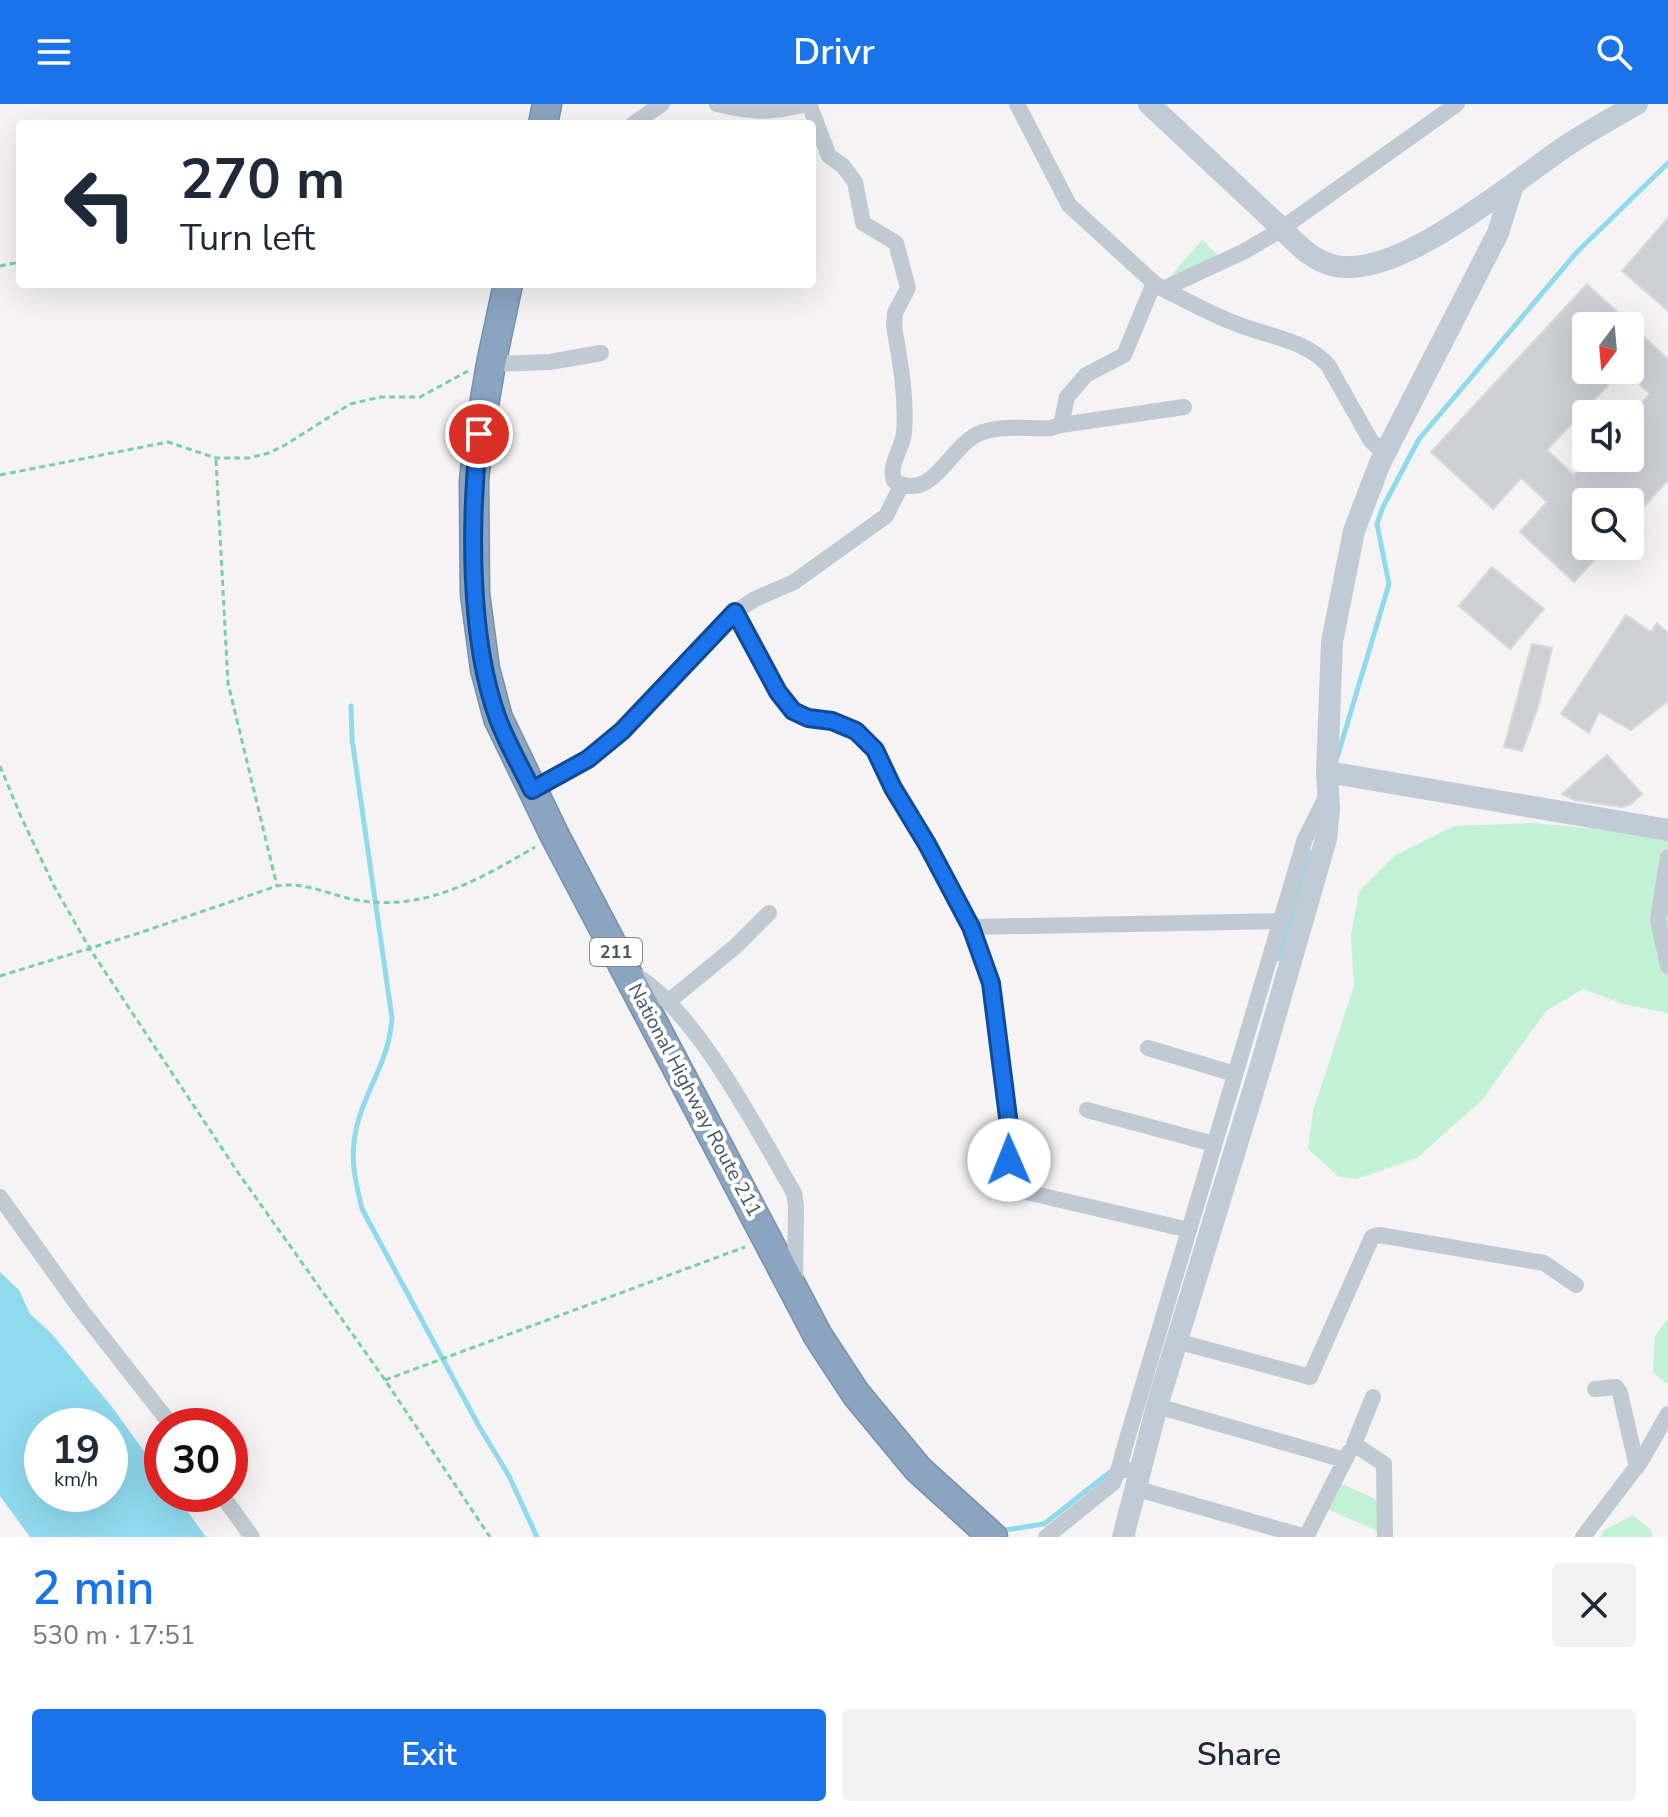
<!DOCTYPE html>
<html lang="en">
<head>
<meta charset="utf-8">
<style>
	body { margin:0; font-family:"Nunito Sans",sans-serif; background:#f2f2f3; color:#1f2937; height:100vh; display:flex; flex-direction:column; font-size:30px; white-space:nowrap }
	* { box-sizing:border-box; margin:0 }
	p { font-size:26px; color:#747a83 }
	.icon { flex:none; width:44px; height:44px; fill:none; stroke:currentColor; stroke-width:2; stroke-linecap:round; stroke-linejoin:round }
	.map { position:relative; height:1433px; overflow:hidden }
	.sheet { display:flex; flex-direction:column; background:#fff; flex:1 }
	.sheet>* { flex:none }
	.guide { position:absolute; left:16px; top:16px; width:800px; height:168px; border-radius:8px; box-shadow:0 8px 32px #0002; background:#fff; color:#1f2937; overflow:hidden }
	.needle { width:52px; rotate:196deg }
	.fabs { position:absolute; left:1572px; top:208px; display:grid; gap:16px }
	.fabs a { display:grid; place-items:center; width:72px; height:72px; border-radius:8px; background:#fff; box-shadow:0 8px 32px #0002; font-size:40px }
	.speed { position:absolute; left:24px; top:1304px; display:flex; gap:16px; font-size:40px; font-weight:700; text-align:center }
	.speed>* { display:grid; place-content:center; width:104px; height:104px; border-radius:50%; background:#fff; box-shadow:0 8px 32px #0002; line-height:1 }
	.speed small { font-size:20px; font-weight:400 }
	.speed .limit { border:12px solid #d22; background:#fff; color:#111 }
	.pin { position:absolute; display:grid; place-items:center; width:68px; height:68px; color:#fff; margin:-34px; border:4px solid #fff; border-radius:50%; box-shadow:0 2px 8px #0007 }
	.me { position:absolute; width:88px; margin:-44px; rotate:359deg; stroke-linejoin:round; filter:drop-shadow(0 0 6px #0008) }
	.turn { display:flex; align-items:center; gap:28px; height:168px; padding:0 32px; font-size:36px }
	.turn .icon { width:104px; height:104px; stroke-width:2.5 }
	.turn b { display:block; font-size:56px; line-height:68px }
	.round { display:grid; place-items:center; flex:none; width:84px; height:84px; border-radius:8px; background:#f2f2f3 }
	.headline { display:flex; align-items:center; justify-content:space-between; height:136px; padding:0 32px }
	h1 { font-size:48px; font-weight:600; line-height:60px; color:#1a73e8 }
	.cta { display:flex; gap:16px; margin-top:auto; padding:16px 32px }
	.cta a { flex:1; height:92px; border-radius:8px; background:#1a73e8; color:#fff; font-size:32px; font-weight:600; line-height:92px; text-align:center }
	.cta a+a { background:#f2f2f3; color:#1f2937 }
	header { display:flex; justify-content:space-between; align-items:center; height:104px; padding:0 32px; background:#1a73e8; color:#fff; font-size:36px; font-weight:600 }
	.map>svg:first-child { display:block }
</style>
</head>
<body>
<header><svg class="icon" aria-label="menu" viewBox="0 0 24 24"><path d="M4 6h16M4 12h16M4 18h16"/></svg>Drivr<svg class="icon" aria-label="search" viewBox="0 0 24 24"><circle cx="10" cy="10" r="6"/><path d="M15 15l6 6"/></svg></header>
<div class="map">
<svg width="1668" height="1433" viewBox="0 0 1668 1433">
	<rect width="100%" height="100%" fill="#f5f3f3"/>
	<path fill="#c3f1d5" d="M1202,136l18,17 -52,22z
		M1534,719l134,13v177l-45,-9 -40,-15 -37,22 -64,89 -65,58 -61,21 -18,-3 -30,-27 5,-38 41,-125 -3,-50 8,-45 35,-35 60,-30z
		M1668,1214v67l-15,-13 2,-36z
		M1340,1379l40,18v31l-53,-23z
		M1633,1411l17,14 3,8h-53l4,-7z"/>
	<path fill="#90daee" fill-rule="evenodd" d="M0,1168l19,18 11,24 21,19 61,74 50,69v18h13l31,43h-176l-30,-41zM42,1322h68v68h-68z"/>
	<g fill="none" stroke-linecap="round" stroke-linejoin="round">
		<path stroke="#90daee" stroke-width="5" d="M351,602l1,33 40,279c-3,48 -33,79 -38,124 -3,23 3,45 8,67l118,219 29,48 28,61
			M1337,654l52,-174 -12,-60 6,-17 36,-68 158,-187 91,-89
			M1278,855l32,-106
			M999,1427l45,-7 66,-52"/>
	</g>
	<path fill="#cdcfd5" stroke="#d7d9de" stroke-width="2" fill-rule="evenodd" d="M1668,114v93l-46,-40z
		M1587,180l81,75v121l-38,42v-20h-44v44h21l-33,36 -54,-50 27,-30 -26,-24 -28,31 -62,-57zM1586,222h44v49l20,19 -20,21v43h-40l-16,17 -27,-25 75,-80h-36z
		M1492,463l52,42 -34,40 -51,-43z
		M1626,511l25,17 6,-9 11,10v68l-37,29 -32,-18 -10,21 -28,-19z
		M1532,540l20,4 -14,59 -16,44 -18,-4z
		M1607,651l35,39 -11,10 -9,3 -48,-7 -12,-6z"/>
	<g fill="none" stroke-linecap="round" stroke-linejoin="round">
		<defs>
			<path id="highway" d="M543,20l4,-20
				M508,180l-17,80 -12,70 -5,47 1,113 10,75 13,49 57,118 263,500 38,58 62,75 75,68"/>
		</defs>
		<use href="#highway" stroke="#7690ad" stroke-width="31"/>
		<path stroke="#7ad0a6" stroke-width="3" stroke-dasharray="6 4" stroke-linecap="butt" d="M0,162l20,-4
			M216,356l12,223 49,203
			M0,371l168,-33 48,16h32l21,-5 16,-8 65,-41 31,-7h39l48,-26
			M0,662l22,53 32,67 36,63 147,222 148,209 105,157
			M0,872l136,-42 141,-48c30,-5 56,11 85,15 66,9 118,-22 173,-54
			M385,1276l360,-133"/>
		<path stroke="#c1cad2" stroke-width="16" d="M717,0c37,9 53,9 90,0
			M809,0l20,52 14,10 12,16 8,41 33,20 12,45 -13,25 -1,13c6,35 13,72 10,107 -2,17 -16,32 -10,48 41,23 56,-39 89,-49 21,-7 47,-3 68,-4l10,-3 6,-28 19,-22 38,-20 30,-72 9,6 82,-38 29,-17 183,-130
			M1017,0l52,101 85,78
			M633,20l29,-20
			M1163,185c25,12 49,26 74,35 32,13 67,15 91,41l43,76 14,13
			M491,260l59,-2 51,-9
			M1061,321l123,-18
			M735,508l43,80 15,19 15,7 24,3 24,10 19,19 18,38 34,56 44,83 20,56 19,150 -1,55 180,42
			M532,686l56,-31 34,-28 113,-119 20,-13 39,-17 92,-66 15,-30
			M1668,753l-10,63 10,46
			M971,823l310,-6
			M631,869c61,30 128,160 163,220l2,13 -1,79
			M668,898l68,-56 33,-33
			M1148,944l87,26
			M1087,1006l127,34
			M0,1093l82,114 90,115
			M1176,1237l134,36 62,-140 7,-2 165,28 32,22
			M1595,1285l21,-2 4,6 17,74
			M1373,1293l-19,47 30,20 1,73
			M1157,1302l188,54
			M1138,1368l-19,-4 8,-29 178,-600 21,-42
			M1134,1384l172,49
			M221,1390l31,43
			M1046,1433l67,-54 6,-15
			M1306,1433l43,-85
			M1583,1433l58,-76 27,-47"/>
		<path stroke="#c1cbd6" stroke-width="22" d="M1149,0l127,119
			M1286,129c15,15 29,29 50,33 65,13 180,-87 233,-122 22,-14 45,-27 68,-40
			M1327,668l341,58
			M1123,1433l34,-131 104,-341 65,-226 3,-30 -2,-37 5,-130 22,-111 26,-68 118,-230 14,-45"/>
		<use href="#highway" stroke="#8ba5c1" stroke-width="28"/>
		<path stroke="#c1cbd6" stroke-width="22" d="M1276,119l10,10"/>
	</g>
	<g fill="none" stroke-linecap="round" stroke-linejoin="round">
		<defs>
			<path id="route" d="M479,330c-9,84 -11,204 19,285 9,24 23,48 34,71l56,-31 34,-28 113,-119 43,80 15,19 15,7 24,3 24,10 19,19 18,38 34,56 44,83 20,56 19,150 -1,27"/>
		</defs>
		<use href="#route" stroke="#114b97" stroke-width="20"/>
		<use href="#route" stroke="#1a73e8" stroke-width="14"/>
	</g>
	<g text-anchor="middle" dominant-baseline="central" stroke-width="8" stroke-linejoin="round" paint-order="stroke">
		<rect fill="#fff" stroke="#808990" stroke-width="2" x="590" y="834" width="52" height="28" rx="6"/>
		<g font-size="18" font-weight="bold" fill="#4a5661">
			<text x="616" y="848">211</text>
		</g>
		<g font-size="20" fill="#4a5661" stroke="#fff">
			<text transform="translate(695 996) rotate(62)">National Highway Route 211</text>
		</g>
	</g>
</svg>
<div class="fabs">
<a><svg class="needle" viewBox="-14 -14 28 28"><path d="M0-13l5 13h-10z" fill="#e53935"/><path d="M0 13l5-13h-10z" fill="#747a83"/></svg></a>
<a><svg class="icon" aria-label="sound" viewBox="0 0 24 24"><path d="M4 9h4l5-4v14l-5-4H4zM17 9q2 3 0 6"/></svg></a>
<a><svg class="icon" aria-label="search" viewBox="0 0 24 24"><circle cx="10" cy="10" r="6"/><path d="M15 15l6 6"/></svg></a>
</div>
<div class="speed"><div>19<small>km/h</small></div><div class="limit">30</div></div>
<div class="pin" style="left:479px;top:330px;background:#d93025"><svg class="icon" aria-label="arrive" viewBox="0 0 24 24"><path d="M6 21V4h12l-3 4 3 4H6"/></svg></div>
<svg class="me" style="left:1009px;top:1056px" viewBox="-20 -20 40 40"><circle r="19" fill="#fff"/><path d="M0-13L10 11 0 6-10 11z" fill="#1a73e8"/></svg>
<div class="guide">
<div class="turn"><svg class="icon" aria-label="left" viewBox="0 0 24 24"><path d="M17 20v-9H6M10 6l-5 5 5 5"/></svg><div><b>270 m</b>Turn left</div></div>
</div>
</div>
<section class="sheet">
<div class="headline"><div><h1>2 min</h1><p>530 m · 17:51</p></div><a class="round"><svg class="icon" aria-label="close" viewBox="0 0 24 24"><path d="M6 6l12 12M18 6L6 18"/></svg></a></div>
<div class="cta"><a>Exit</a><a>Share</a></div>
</section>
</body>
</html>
